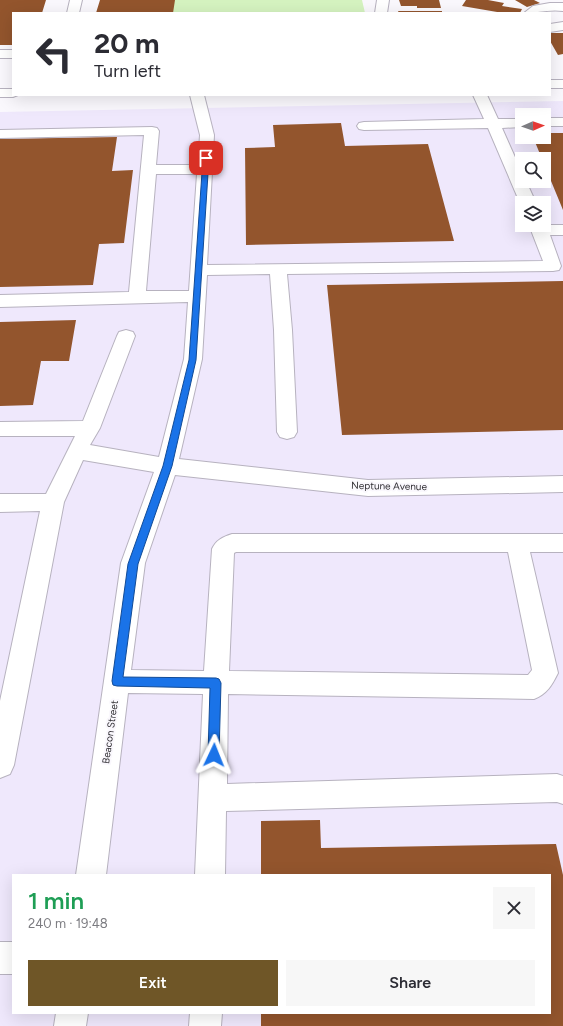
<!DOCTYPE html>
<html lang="en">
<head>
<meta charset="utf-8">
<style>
	body { margin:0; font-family:Figtree,sans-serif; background:#f7f7f7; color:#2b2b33; height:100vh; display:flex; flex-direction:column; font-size:15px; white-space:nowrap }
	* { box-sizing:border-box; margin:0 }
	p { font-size:13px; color:#7c7c81 }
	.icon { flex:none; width:22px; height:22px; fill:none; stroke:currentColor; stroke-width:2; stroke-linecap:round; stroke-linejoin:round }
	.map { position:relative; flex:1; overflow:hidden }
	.panel { position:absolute; left:12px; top:874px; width:539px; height:140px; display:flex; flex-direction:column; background:#fff; border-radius:0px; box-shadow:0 4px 16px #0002 }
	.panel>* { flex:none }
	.banner { position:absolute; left:12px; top:12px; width:539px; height:84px; border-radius:0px; box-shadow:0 4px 16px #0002; background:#fff; color:#2b2b33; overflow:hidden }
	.needle { width:26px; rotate:88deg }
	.fabs { position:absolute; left:515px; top:108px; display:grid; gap:8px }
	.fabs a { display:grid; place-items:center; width:36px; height:36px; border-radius:0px; background:#fff; box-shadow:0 4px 16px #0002; font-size:20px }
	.pin { position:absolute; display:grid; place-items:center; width:34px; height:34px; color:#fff; margin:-17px; border-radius:8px; box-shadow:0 2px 6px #0006 }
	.me { position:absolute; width:44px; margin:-22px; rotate:2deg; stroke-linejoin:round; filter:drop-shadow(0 0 3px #0008) }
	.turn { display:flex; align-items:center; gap:14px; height:84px; padding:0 16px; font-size:18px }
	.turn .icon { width:52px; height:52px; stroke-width:2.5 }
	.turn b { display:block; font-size:28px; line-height:34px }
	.round { display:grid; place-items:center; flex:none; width:42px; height:42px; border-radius:0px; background:#f7f7f7 }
	.overview { display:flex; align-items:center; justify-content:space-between; height:68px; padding:0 16px }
	h1 { font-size:24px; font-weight:600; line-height:30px; color:#1e9e55 }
	.cta { display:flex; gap:8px; margin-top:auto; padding:8px 16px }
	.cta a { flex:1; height:46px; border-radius:0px; background:#6f5627; color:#fff; font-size:16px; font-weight:600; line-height:46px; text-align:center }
	.cta a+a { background:#f7f7f7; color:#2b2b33 }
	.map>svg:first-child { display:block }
</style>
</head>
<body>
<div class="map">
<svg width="563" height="1026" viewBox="0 0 563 1026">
	<rect width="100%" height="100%" fill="#faf8fd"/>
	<path fill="#efe8fc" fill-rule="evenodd" d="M563,101v925h-563v-914zM522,115h22v22h-22zM522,159h22v22h-22zM522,203h22v22h-22zM13,875h537v138h-537z"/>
	<path fill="#d5f3c0" d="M173,0h189l3,13h-194z"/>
	<path fill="#93552d" d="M0,0h46l-4,13h-29v32h-13z
		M100,0h75l-2,13h-77z
		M399,0h40l2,8h-24v-2h-16z
		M466,0h22l16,3 -2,3 20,3 -2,4h-17l-41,-7z
		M515,0h19l6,3 -13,4z
		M398,11h44v2h-43z
		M550,33h13v21l-5,1 -8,-14z
		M341,123l4,23 83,-2 26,97 -208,4 -1,-97 30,-1 -2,-22z
		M544,133h19v77l-19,-46v-5h-2l-9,-22h11z
		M117,137l-5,34 21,-1 -9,73 -25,1 -6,41 -93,2v-148z
		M563,281v149l-221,5 -15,-150z
		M76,320l-7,41h-28l-8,44 -33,1v-84z
		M320,820l1,28 235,-4 7,31v151h-302v-13h289v-138h-289v-54z"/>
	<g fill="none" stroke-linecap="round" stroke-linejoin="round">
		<defs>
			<path id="minor" d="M70,0h12l-3,13h-12z
				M377,0h12l-2,13h-12z
				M550,3h13v8c-14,-2 -25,2 -39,2l9,-7z
				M563,22v8l-13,2v-8z
				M0,50h13v8h-13z
				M550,80h13v8h-13z
				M0,89h13v6h5l-5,2h-13z
				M190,95h14l10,40 -7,130 336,-4 -14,-36h15v-2l1,2h18v10h-13l11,31 -2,4 -6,1 -266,3 5,56 5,102 -3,5 -7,2 -7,-2 -3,-5 -3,-102 -4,-56 -63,1 -5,84 -23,100 189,21 195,-4v16l-195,4 -193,-21 -30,88 -14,107 73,1 8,-122c4,-9 11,-12 20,-15h331v18h-33l28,121c-6,12 -11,21 -24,26l-306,-5 -1,90 330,-10 6,2v28l-6,-2 -331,9 -1,64h-30l8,-181 -75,-1 -22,182h-30l45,-312 33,-91 -71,-12 -19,42 -50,263 -4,9 -10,4v-77l40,-190 -40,1v-18h46l29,-58h-75v-14l83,-1 34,-85 2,-4 7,-2 7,2 2,4 -35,92 -10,17 69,12 25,-98 4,-57 -188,5v-12l129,-3 15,-157 -144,3v-8l152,-3 5,1 2,3 -3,34h42l2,-30zM156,174h41l-8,117h-43zM236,552h272l24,118 -4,5 -299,-4 5,-118z
				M473,95h14l11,24h24v8l-20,1 20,45v8h4l10,22h-14v3l-2,-3 -32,-75 -124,2 -5,-1 -2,-3 2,-3 5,-1 120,-3z
				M544,118h19v8h-19z
				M0,942h13v32h-13z
				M56,1013h32l-2,13h-32z
				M190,1013h32l-1,13h-32z"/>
		</defs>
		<use href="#minor" stroke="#b7b2bf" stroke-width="2"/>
		<use href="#minor" fill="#fff" fill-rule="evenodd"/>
	</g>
	<path fill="#1a73e8" stroke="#114b97" d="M206,156l3,2 -13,202 -24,106 -34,98 -15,113 93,1 3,1 2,4 -2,72 -2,3 -3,2 -4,-2 -2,-3 2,-67 -93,-2 -4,-1 -1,-4 16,-117 35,-98 26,-106 14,-202z"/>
	<g text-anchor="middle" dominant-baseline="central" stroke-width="4" stroke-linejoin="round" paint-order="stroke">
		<g font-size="10" fill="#2e2c31" stroke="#faf8fd">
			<text transform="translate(389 486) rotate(1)">Neptune Avenue</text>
			<text transform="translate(110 732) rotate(-82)">Beacon Street</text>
		</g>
	</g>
</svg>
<div class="fabs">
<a><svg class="needle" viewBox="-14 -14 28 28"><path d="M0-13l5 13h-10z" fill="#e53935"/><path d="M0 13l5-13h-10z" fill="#7c7c81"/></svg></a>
<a><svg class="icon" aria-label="search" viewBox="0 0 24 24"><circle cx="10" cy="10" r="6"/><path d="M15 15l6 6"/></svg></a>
<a><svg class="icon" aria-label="layers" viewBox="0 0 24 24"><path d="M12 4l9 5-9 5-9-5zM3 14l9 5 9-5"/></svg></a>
</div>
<div class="pin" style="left:206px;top:158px;background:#d93025"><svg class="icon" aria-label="arrive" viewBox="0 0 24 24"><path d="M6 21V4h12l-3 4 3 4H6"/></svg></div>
<svg class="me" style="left:214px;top:755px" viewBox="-20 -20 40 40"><path d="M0-17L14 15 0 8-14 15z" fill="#1a73e8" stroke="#fff" stroke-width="4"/></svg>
<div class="banner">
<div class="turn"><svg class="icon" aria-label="left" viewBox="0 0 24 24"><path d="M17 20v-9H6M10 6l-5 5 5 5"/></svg><div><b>20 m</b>Turn left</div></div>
</div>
<section class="panel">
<div class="overview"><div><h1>1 min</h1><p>240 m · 19:48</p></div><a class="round"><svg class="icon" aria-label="close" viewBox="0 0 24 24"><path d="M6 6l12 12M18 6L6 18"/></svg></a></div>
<div class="cta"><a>Exit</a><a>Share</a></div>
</section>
</div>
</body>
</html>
